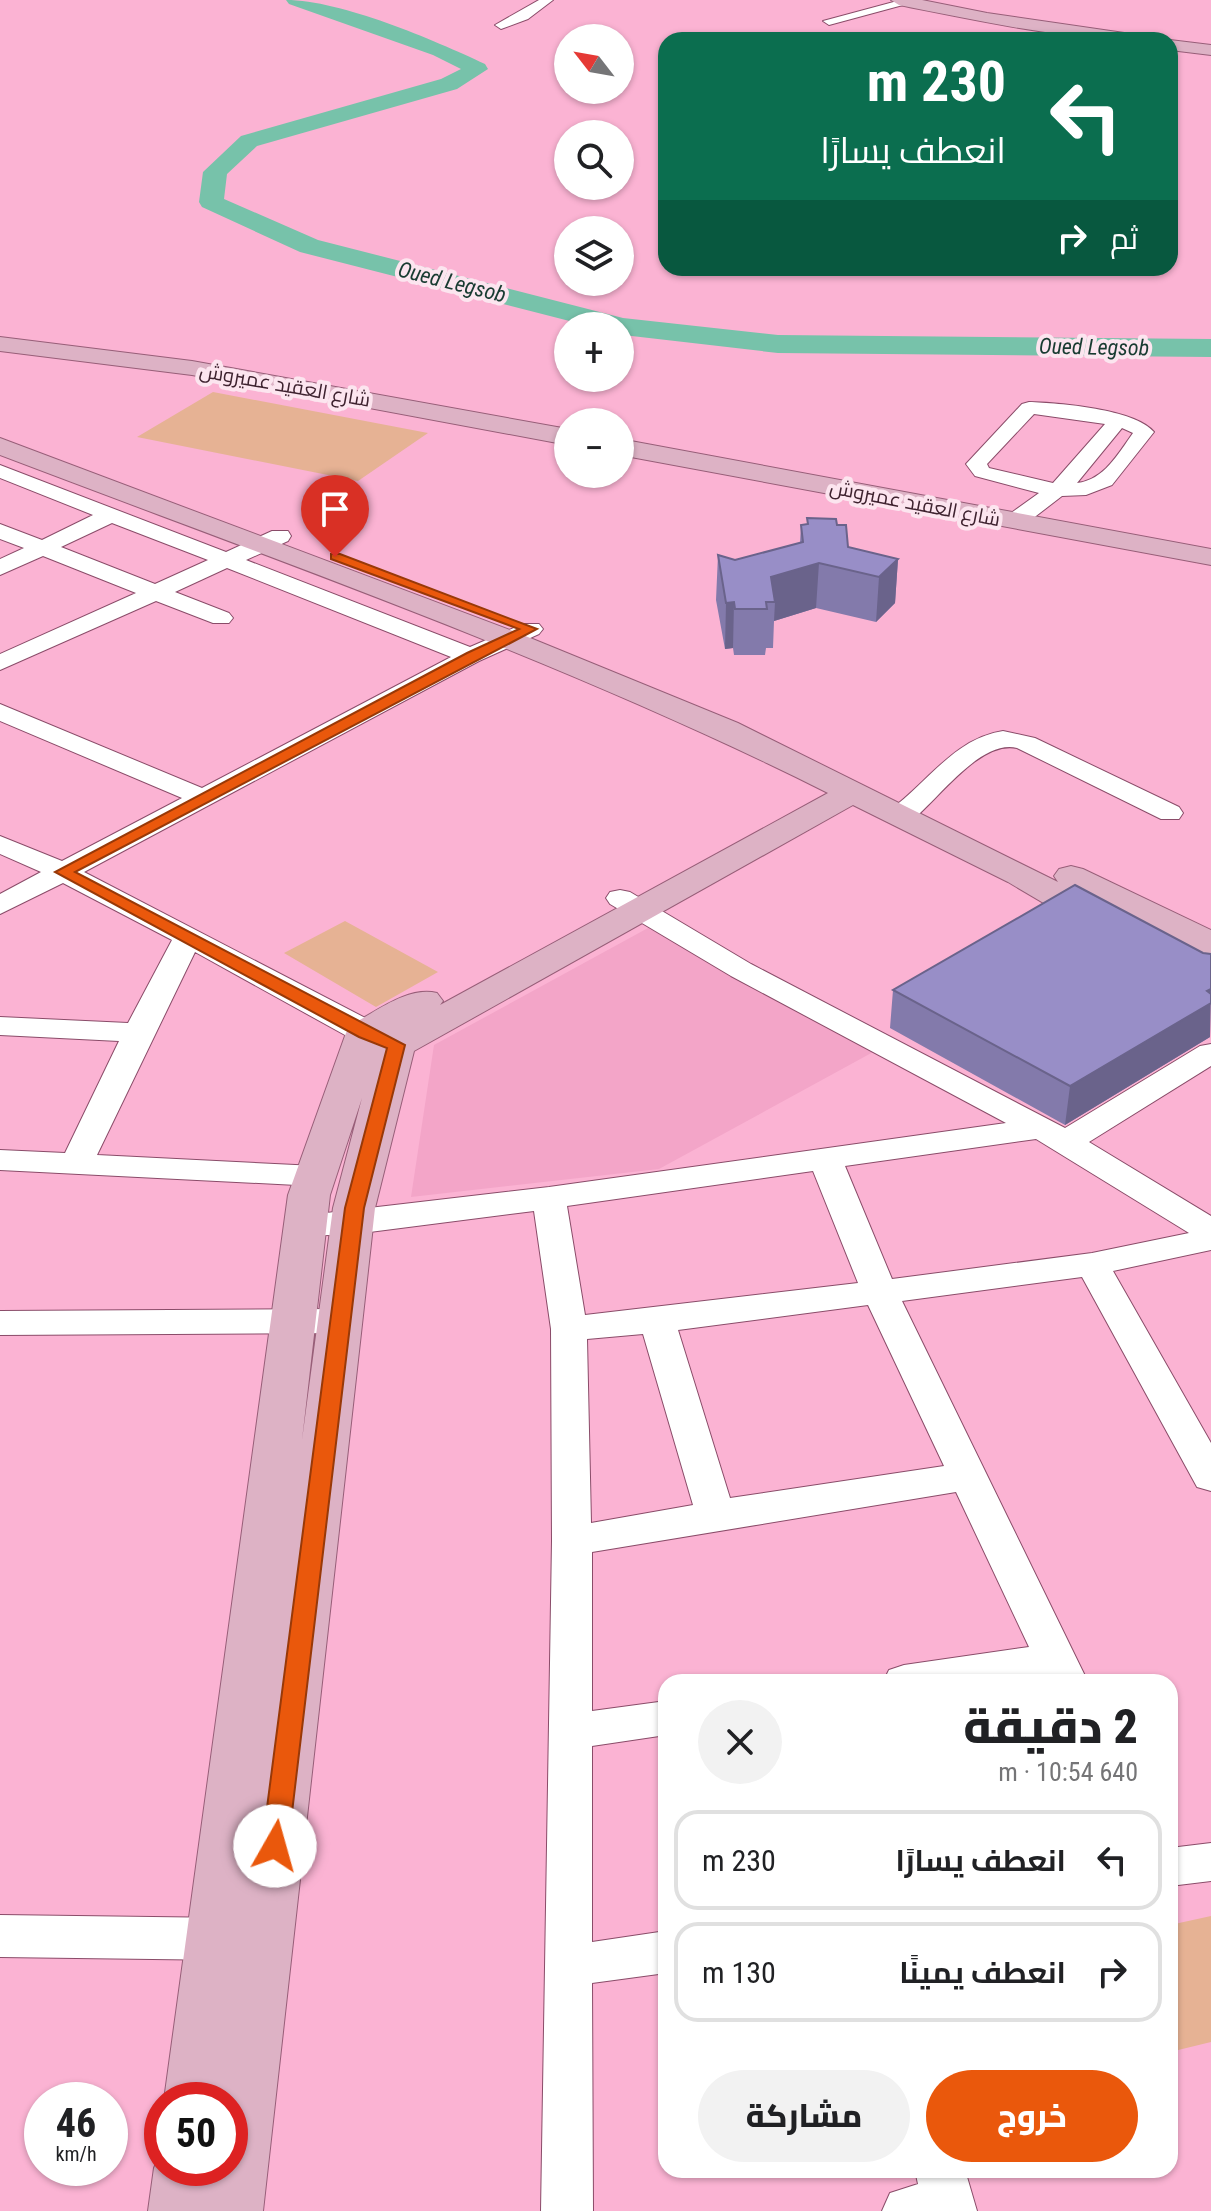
<!DOCTYPE html>
<html lang="ar">
<head>
<meta charset="utf-8">
<style>
	body { margin:0; font-family:"Roboto Condensed",Cairo,sans-serif; background:#f2f2f2; color:#202124; direction:rtl; height:100vh; display:flex; flex-direction:column; font-size:30px; white-space:nowrap }
	* { box-sizing:border-box; margin:0 }
	p { font-size:26px; color:#757577 }
	.icon { flex:none; width:44px; height:44px; fill:none; stroke:currentColor; stroke-width:2; stroke-linecap:round; stroke-linejoin:round }
	.map { position:relative; flex:1; overflow:hidden; direction:ltr }
	.panel { position:absolute; left:658px; top:1674px; width:520px; height:504px; display:flex; flex-direction:column; background:#fff; border-radius:24px; box-shadow:0 2px 6px #0004; direction:rtl }
	.panel>* { flex:none }
	.hud { position:absolute; left:658px; top:32px; width:520px; height:244px; border-radius:24px; box-shadow:0 2px 6px #0004; direction:rtl; background:#0b6e4f; color:#fff; overflow:hidden }
	.needle { width:52px; rotate:301deg }
	.fabs { position:absolute; left:554px; top:24px; display:grid; gap:16px }
	.fabs a { display:grid; place-items:center; width:80px; height:80px; border-radius:50%; background:#fff; box-shadow:0 2px 6px #0004; font-size:40px }
	.speed { position:absolute; left:24px; top:2082px; display:flex; gap:16px; font-size:40px; font-weight:700; text-align:center }
	.speed>* { display:grid; place-content:center; width:104px; height:104px; border-radius:50%; background:#fff; box-shadow:0 2px 6px #0004; line-height:1 }
	.speed small { font-size:20px; font-weight:400 }
	.speed .limit { border:12px solid #d22; background:#fff; color:#111 }
	.pin { position:absolute; display:grid; place-items:center; width:68px; height:68px; color:#fff; margin:-82px -34px; border-radius:50% 50% 50% 0; rotate:-45deg; box-shadow:0 0 8px #0007 }
	.pin .icon { rotate:45deg }
	.me { position:absolute; width:88px; margin:-44px; rotate:7deg; stroke-linejoin:round; filter:drop-shadow(0 0 6px #0008) }
	.turn { display:flex; align-items:center; gap:28px; height:168px; padding:0 40px; font-size:36px }
	.turn .icon { width:104px; height:104px; stroke-width:2.5 }
	.turn b { display:block; font-size:56px; line-height:68px }
	.then { display:flex; align-items:center; height:76px; padding:0 40px; background:#0003; gap:16px; font-size:30px }
	.round { display:grid; place-items:center; flex:none; width:84px; height:84px; border-radius:42px; background:#f2f2f2 }
	.headline { display:flex; align-items:center; justify-content:space-between; height:136px; padding:0 40px }
	h1 { font-size:48px; font-weight:800; line-height:60px }
	.action { display:flex; gap:16px; margin-top:auto; padding:16px 40px }
	.action a { flex:1; height:92px; border-radius:48px; background:#ea580c; color:#fff; font-size:32px; font-weight:800; line-height:92px; text-align:center }
	.action a+a { background:#f2f2f2; color:#202124 }
	ul { padding:0; list-style:none }
	li { display:flex; align-items:center; gap:24px; height:100px; margin:0 16px 12px; padding:0 24px; border:4px solid #e0e0e0; border-radius:24px }
	li div { flex:1 }
	li b { display:block; font-size:30px }
	li em { font-style:normal }
	.map>svg:first-child { display:block }
</style>
</head>
<body>
<div class="map">
<svg width="1211" height="2211" viewBox="0 0 1211 2211">
	<rect width="100%" height="100%" fill="#fbb3d3"/>
	<path fill="#f3a5c8" d="M648,928l227,123 -216,118 -248,28 23,-152z"/>
	<path fill="#e6b294" d="M213,392l215,41 -70,48 -221,-44z
		M345,921l93,51 -62,35 -92,-54z
		M1211,1916v126l-41,10v-127z"/>
	<g fill="none" stroke-linecap="round" stroke-linejoin="round">
		<path fill="#77c2aa" fill-rule="evenodd" d="M286,0c55,0 148,40 199,64l3,5 -31,20 -200,57 -30,28 -3,25 94,41 305,78 155,17 433,4v18l-433,-4 -155,-18 -3,-1v-8h-31l-289,-74 -98,-45 -3,-5 4,-30 38,-36 200,-57 20,-10 -28,-14 -144,-51z"/>
		<defs>
			<path id="minor" d="M539,0h14l-25,19 -27,10 -6,-4z
				M901,0l13,2 -85,23 -6,-4z
				M1029,402c30,1 106,7 125,30l-42,53 -26,10 -24,1 -39,30 -8,1 -11,-6 3,-5 32,-23 -64,-17 -9,-12 56,-60zM1034,414l71,10 -52,59 -64,-15 -2,-4zM1122,428l11,5c-15,21 -29,47 -56,50z
				M0,465l226,87 46,-21h16l3,5 -3,5 -42,19 224,87 53,-23h16l4,5 -4,5 -60,27 -395,211 316,164 4,7 -4,7 -11,2 -35,-12 -159,-88 -98,203 219,11 12,3 5,7 -5,7 -12,3 -316,-16v-20l65,3 54,-112 -119,-6v-18l128,6 44,-83 -109,-57 -63,31v-20l41,-22 -41,-18v-18l62,25 120,-63 -182,-77v-17l202,84 249,-131 -224,-89 -52,24 54,21 4,5 -4,5h-16l-57,-22 -156,69v-16l136,-61 -93,-37 -43,19v-16l24,-11 -24,-9v-15l42,16 51,-25 -93,-37zM112,523l96,37 -53,24 -94,-37z
				M1003,731l32,7 144,69 4,6 -4,6h-18l-144,-71c-37,-9 -80,53 -107,74h-20l-3,-6 3,-6c37,-27 65,-72 113,-79z
				M620,890l10,2 121,72 314,164 135,-82 11,-2v22l-122,76 122,74v34l-98,21 98,172v48l-14,-4 -115,-210 -180,24 186,381h-42l-2,-5 -31,5h-130l6,-12 15,-5 125,-18 -73,-155 -364,60v159l74,-10v34l-74,11v196l74,-11v42l-74,10 1,228h-52l11,-670 -1,-212 -17,-118 -180,23 -50,2 -12,-3 -5,-8 5,-8 257,-30 457,-64 -275,-147 -121,-72 -4,-6 4,-6zM1036,1139l153,94 -97,20 -200,26 -47,-113zM813,1171l45,112 -273,32 -18,-109zM868,1305l76,161 -214,32 -52,-168zM643,1334l50,171 -102,18 -4,-184z
				M340,1309l13,3 5,9 -5,9 -13,3 -340,2v-24z
				M1211,1843v38l-41,5v-38z
				M0,1915l229,3 17,6 6,15 -6,15 -17,6 -229,-3z
				M915,2170h50l12,41h-95l8,-18 28,-9z"/>
			<path id="major" d="M891,0h31l65,13 151,22 8,5c-83,0 -166,-19 -247,-35z
				M1170,40l41,5v10l-41,-5z
				M0,337l192,24 376,68v16l-376,-70 -192,-24z
				M0,438l518,195 220,90 320,159 -4,-6 5,-7 12,-3 12,3 128,61v25l-13,-3 -127,-63 46,26 5,8 -5,8 -13,3 -13,-3 -83,-49 -155,-77 -439,246 -39,157 -112,1003h-115l6,-43 8,-18v18h68v-68h-66l124,-905 58,-162 5,-8c26,-14 57,-39 86,-32l6,8 -3,4 388,-212c-267,-134 -550,-232 -828,-338zM362,1098l-29,110 -31,232 28,-245z
				M620,439l591,110v16l-591,-110z"/>
		</defs>
		<use href="#minor" stroke="#8a4c69" stroke-width="2"/>
		<use href="#major" stroke="#975e78" stroke-width="2"/>
		<use href="#minor" fill="#fff" fill-rule="evenodd"/>
		<use href="#major" fill="#ddb2c5" fill-rule="evenodd"/>
	</g>
	<path fill="#837aab" d="M807,518l30,7 11,22 50,12 -3,44 -19,19 -60,-14 -42,13 -1,27h-7l-1,7h-31l-1,-7 -8,1 -9,-49 2,-45 17,5 65,-17 1,-18 6,-1z
		M1203,953l8,1 -1,83 -145,88 -175,-97 3,-38z"/>
	<path fill="#6a638b" d="M898,559l-3,44 -19,19 3,-45z
		M819,563l-3,45 -42,13 1,-19 -4,-25z
		M734,602l-1,46 -8,1 1,-46z
		M1211,989l-1,48 -145,88 5,-39z"/>
	<path fill="#988ec7" stroke="#6a638b" stroke-width="2" d="M807,518l29,1 1,6h9l2,22 50,12 -19,18 -60,-14 -48,14 4,25h-9l1,7h-32l-1,-7 -8,1 -8,-48 17,5 68,-18 -2,-17 7,-1z
		M1075,885l128,68 8,1v35l-4,2 4,3v9l-141,83 -177,-96z"/>
	<path fill="#ea580c" stroke="#983908" stroke-width="2" d="M331,554h9l197,75 -462,243 330,173 -41,163 -76,638 -4,8 -9,3 -9,-3 -4,-8 83,-638 42,-160 -28,-11 -304,-165 412,-219 52,-24 -188,-70z"/>
	<g text-anchor="middle" dominant-baseline="central" stroke-width="8" stroke-linejoin="round" paint-order="stroke">
		<g font-size="20" fill="#3e222f" stroke="#fce5ef">
			<text transform="translate(285 385) rotate(10)">شارع العقيد عميروش</text>
			<text transform="translate(915 503) rotate(11)">شارع العقيد عميروش</text>
		</g>
		<g font-size="22" font-style="italic" fill="#183b31" stroke="#fce5ef">
			<text transform="translate(452 282) rotate(14)">Oued Legsob</text>
			<text transform="translate(1094 347) rotate(1)">Oued Legsob</text>
		</g>
	</g>
</svg>
<div class="fabs">
<a><svg class="needle" viewBox="-14 -14 28 28"><path d="M0-13l5 13h-10z" fill="#e53935"/><path d="M0 13l5-13h-10z" fill="#757577"/></svg></a>
<a><svg class="icon" aria-label="search" viewBox="0 0 24 24"><circle cx="10" cy="10" r="6"/><path d="M15 15l6 6"/></svg></a>
<a><svg class="icon" aria-label="layers" viewBox="0 0 24 24"><path d="M12 4l9 5-9 5-9-5zM3 14l9 5 9-5"/></svg></a>
<a>+</a>
<a>−</a>
</div>
<div class="speed"><div>46<small>km/h</small></div><div class="limit">50</div></div>
<div class="pin" style="left:335px;top:557px;background:#d93025"><svg class="icon" aria-label="arrive" viewBox="0 0 24 24"><path d="M6 21V4h12l-3 4 3 4H6"/></svg></div>
<svg class="me" style="left:275px;top:1846px" viewBox="-20 -20 40 40"><circle r="19" fill="#fff"/><path d="M0-13L10 11 0 6-10 11z" fill="#ea580c"/></svg>
<div class="hud">
<div class="turn"><svg class="icon" aria-label="left" viewBox="0 0 24 24"><path d="M17 20v-9H6M10 6l-5 5 5 5"/></svg><div><b>230 m</b>انعطف يسارًا</div></div>
<div class="then">ثم<svg class="icon" aria-label="right" viewBox="0 0 24 24"><path d="M7 20v-9h11M14 6l5 5-5 5"/></svg></div>
</div>
<section class="panel">
<div class="headline"><div><h1>2 دقيقة</h1><p>640 m · 10:54</p></div><a class="round"><svg class="icon" aria-label="close" viewBox="0 0 24 24"><path d="M6 6l12 12M18 6L6 18"/></svg></a></div>
<ul>
<li><svg class="icon" aria-label="left" viewBox="0 0 24 24"><path d="M17 20v-9H6M10 6l-5 5 5 5"/></svg><div><b>انعطف يسارًا</b></div><em>230 m</em></li>
<li><svg class="icon" aria-label="right" viewBox="0 0 24 24"><path d="M7 20v-9h11M14 6l5 5-5 5"/></svg><div><b>انعطف يمينًا</b></div><em>130 m</em></li>
</ul>
<div class="action"><a>خروج</a><a>مشاركة</a></div>
</section>
</div>
</body>
</html>
